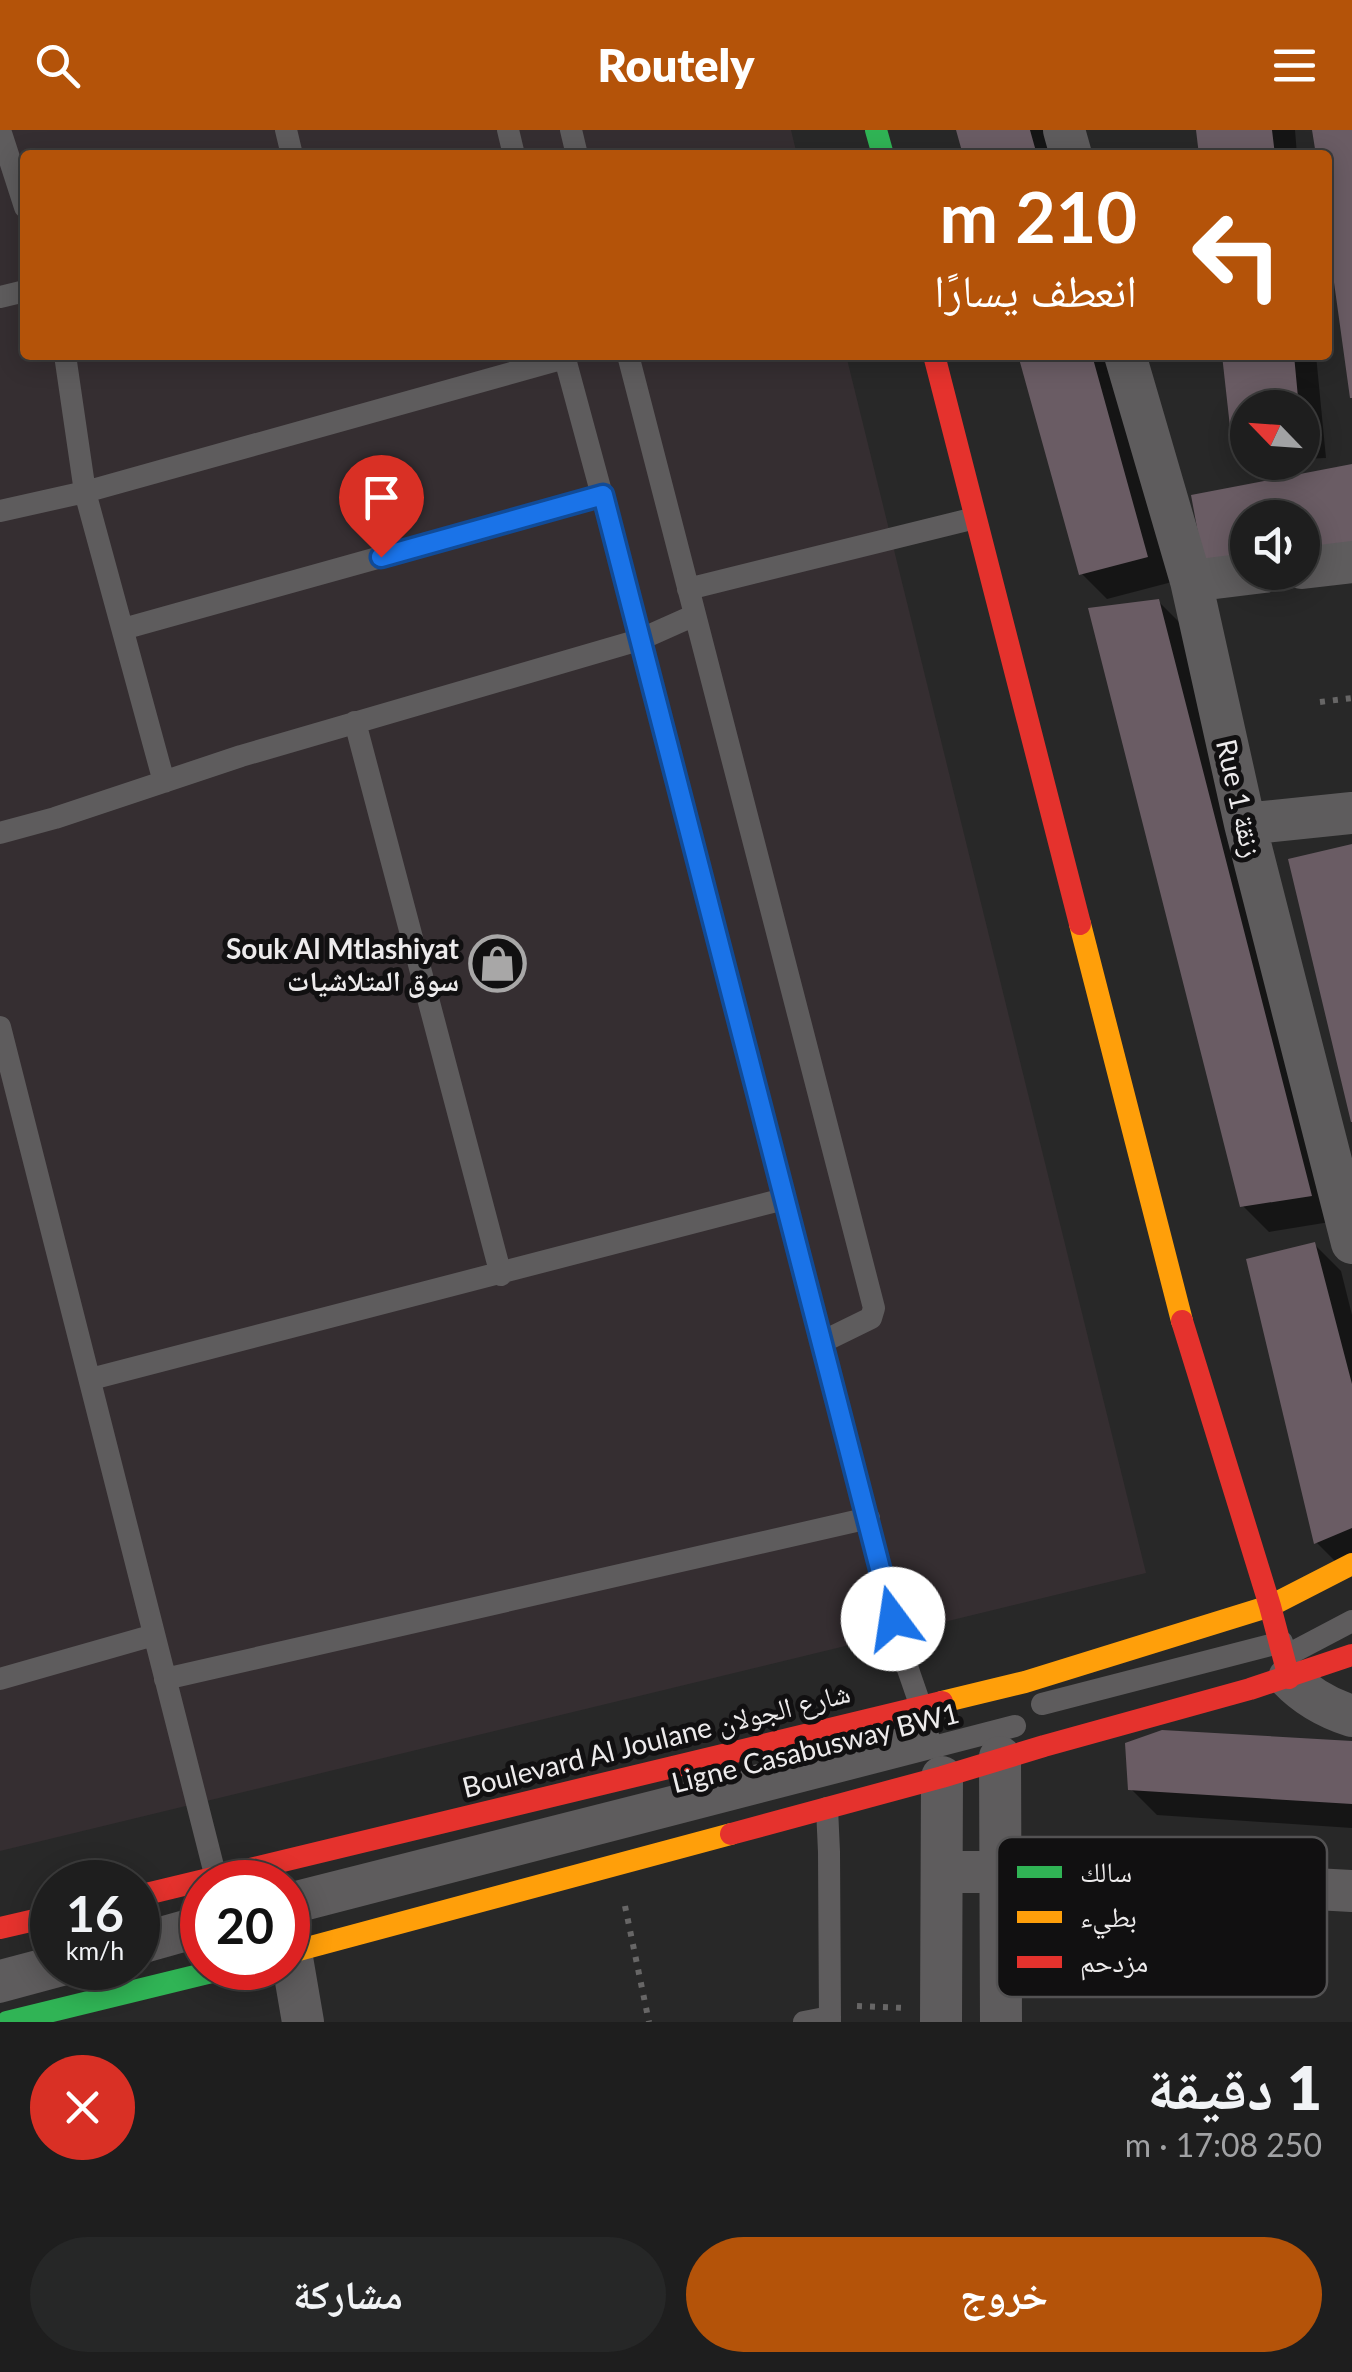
<!DOCTYPE html>
<html lang="ar">
<head>
<meta charset="utf-8">
<style>
	body { margin:0; font-family:Lato,"Noto Naskh Arabic",sans-serif; background:#262727; color:#f1f3f6; direction:rtl; height:100vh; display:flex; flex-direction:column; font-size:38px; white-space:nowrap }
	* { box-sizing:border-box; margin:0 }
	p { font-size:32px; color:#a1a2a4 }
	.icon { flex:none; width:55px; height:55px; fill:none; stroke:currentColor; stroke-width:2; stroke-linecap:round; stroke-linejoin:round }
	.map { position:relative; height:1892px; overflow:hidden; direction:ltr }
	.panel { display:flex; flex-direction:column; background:#1e1e1e; flex:1 }
	.panel>* { flex:none }
	.top-card { position:absolute; left:20px; top:20px; width:1312px; height:210px; border-radius:10px; box-shadow:0 5px 25px #0003,0 0 0 2px #3c3c3c; direction:rtl; background:#b45309; color:#fff; overflow:hidden }
	.needle { width:65px; rotate:295deg }
	.fabs { position:absolute; left:1230px; top:260px; display:grid; gap:20px }
	.fabs a { display:grid; place-items:center; width:90px; height:90px; border-radius:50%; background:#1e1e1e; box-shadow:0 5px 25px #0003,0 0 0 2px #3c3c3c; font-size:50px }
	.speed { position:absolute; left:30px; top:1730px; display:flex; gap:20px; font-size:50px; font-weight:700; text-align:center }
	.speed>* { display:grid; place-content:center; width:130px; height:130px; border-radius:50%; background:#1e1e1e; box-shadow:0 5px 25px #0003,0 0 0 2px #3c3c3c; line-height:1 }
	.speed small { font-size:25px; font-weight:400 }
	.speed .limit { border:15px solid #d22; background:#fff; color:#111 }
	.pin { position:absolute; display:grid; place-items:center; width:85px; height:85px; color:#fff; margin:-102px -42px; border-radius:50% 50% 50% 0; rotate:-45deg; box-shadow:0 0 10px #0007 }
	.pin .icon { rotate:45deg }
	.me { position:absolute; width:110px; margin:-55px; rotate:346deg; stroke-linejoin:round; filter:drop-shadow(0 0 8px #0008) }
	.turn { display:flex; align-items:center; gap:35px; height:210px; padding:0 30px; font-size:45px }
	.turn .icon { width:130px; height:130px; stroke-width:2.5 }
	.turn b { display:block; font-size:70px; line-height:85px }
	.round { display:grid; place-items:center; flex:none; width:105px; height:105px; border-radius:52px; background:#262727 }
	.summary { display:flex; align-items:center; justify-content:space-between; height:170px; padding:0 30px }
	h1 { font-size:60px; font-weight:800; line-height:75px }
	.action { display:flex; gap:20px; margin-top:auto; padding:20px 30px }
	.action a { flex:1; height:115px; border-radius:60px; background:#b45309; color:#fff; font-size:40px; font-weight:800; line-height:115px; text-align:center }
	.action a+a { background:#262727; color:#f1f3f6 }
	header { display:flex; justify-content:space-between; align-items:center; height:130px; padding:0 30px; background:#b45309; color:#fff; font-size:45px; font-weight:800 }
	.map>svg:first-child { display:block }
</style>
</head>
<body>
<header><svg class="icon" aria-label="menu" viewBox="0 0 24 24"><path d="M4 6h16M4 12h16M4 18h16"/></svg>Routely<svg class="icon" aria-label="search" viewBox="0 0 24 24"><circle cx="10" cy="10" r="6"/><path d="M15 15l6 6"/></svg></header>
<div class="map">
<svg width="1352" height="1892" viewBox="0 0 1352 1892">
	<rect width="100%" height="100%" fill="#282828"/>
	<path fill="#352e31" d="M0,0h791l6,25h-772v200h821l300,1218 -1146,278z"/>
	<path fill="#0007" d="M959,0h88l7,25h-89z
		M1199,0h96l2,25h-96z
		M1021,225h88l63,227 -65,17 -26,-26z
		M1224,225h92l10,103 -24,1v-51h-54v41l-15,-14z
		M1159,472l26,26 151,593 -67,11 -26,-26z
		M1315,1115l26,26 11,44v249l-10,4 -26,-26z
		M1352,1613v85l-195,-13 -26,-26z"/>
	<path fill="#6a5c64" d="M956,0h74l7,25h-74z
		M1196,0h76l3,25h-76z
		M1312,0h40v268h-2l-22,-159v-84h-12z
		M1018,225h74l56,202 -69,18z
		M1222,225h72l5,53h-51v27l-17,1z
		M1352,334v79l-50,5v-30h-54v37l-45,5 -12,-65z
		M1159,469l153,597 -72,11 -152,-599z
		M1352,714v278h-1l-63,-263z
		M1315,1112l37,142v144l-38,16 -68,-285z
		M1162,1600l190,11v63l-224,-14 -3,-47z"/>
	<g fill="none" stroke-linecap="round" stroke-linejoin="round">
		<path stroke="#676666" stroke-width="6" stroke-dasharray="5 8" stroke-linecap="butt" d="M1320,572l32,-4
			M625,1776l24,116
			M857,1876l48,2"/>
		<path stroke="#5e5c5d" stroke-width="22" d="M0,0l25,77
			M286,0l6,25
			M508,0l6,25
			M571,0l6,25
			M0,167l25,-6
			M564,225l62,229 276,1068 19,55
			M628,225l246,953 -3,10 -49,24
			M0,381l85,-19 -20,-137
			M688,459l287,-71
			M123,499l480,-134
			M355,592l146,553
			M164,652l-79,-290 480,-134
			M0,703l55,-15 186,-62 398,-116 56,-25
			M0,897l216,851
			M91,1249l693,-180
			M1297,1520l55,-29
			M0,1549l154,-44
			M165,1549l704,-161
			M1042,1574l240,-62
			M827,1678l2,44 1,170
			M288,1764l640,-162
			M288,1784l727,-188
			M138,1804l64,-18
			M138,1824l64,-18
			M0,1841l52,-14
			M0,1862l89,-24
			M804,1892l26,-5"/>
		<path stroke="#5e5c5d" stroke-width="42" d="M1064,0l7,25
			M1125,225l66,226 54,243 107,419
			M1302,438l50,-6
			M1191,451l73,-9
			M1245,694l107,-11
			M1289,1548c18,19 38,30 63,38
			M1000,1627l1,265
			M943,1742h56l353,19
			M291,1822l12,70
			M941,1892l1,-245"/>
		<path stroke="#30b455" stroke-width="22" d="M876,0l7,25
			M7,1892l221,-54"/>
		<path stroke="#ff9f0a" stroke-width="22" d="M1080,794l102,397
			M942,1572l83,-20 245,-76 82,-42
			M288,1823l443,-119"/>
		<path stroke="#e5322d" stroke-width="22" d="M934,225l146,569
			M1182,1191l88,285 19,72
			M731,1704l211,-57 102,-31 206,-57 102,-34
			M138,1766l804,-194
			M0,1798l52,-12"/>
	</g>
	<g fill="none" stroke-linecap="round" stroke-linejoin="round">
		<defs>
			<path id="route" d="M381,427l222,-62 290,1124"/>
		</defs>
		<use href="#route" stroke="#114b97" stroke-width="25"/>
		<use href="#route" stroke="#1a73e8" stroke-width="18"/>
	</g>
	<defs>
		<symbol id="shop-ring" viewBox="-11 -11 22 22"><circle r="9.5" fill="#111011" stroke="#a8a7a7" stroke-width="1.5"/><path d="M-5-2.5h2.3a2.7 3.5 0 0 1 5.4 0H5L5.5 6h-11ZM-1.5-2.5h3a1.5 2.3 0 0 0-3 0Z" fill="#a8a7a7"/></symbol>
	</defs>
	<g fill-rule="evenodd">
		<use href="#shop-ring" x="466" y="802" width="63" height="63"/>
	</g>
	<g text-anchor="middle" dominant-baseline="central" stroke-width="10" stroke-linejoin="round" paint-order="stroke">
		<g font-size="28" fill="#edebec" stroke="#111011">
			<text transform="translate(1240 668) rotate(77)">Rue 1 زنقة</text>
			<text transform="translate(656 1609) rotate(-14)">Boulevard Al Joulane شارع الجولان</text>
			<text transform="translate(815 1617) rotate(-14)">Ligne Casabusway BW1</text>
		</g>
		<g font-size="28" font-weight="bold" fill="#edebec" stroke="#111011" text-anchor="end">
			<text x="459" y="818">Souk Al Mtlashiyat<tspan x="459" dy="32">سوق المتلاشيات</tspan></text>
		</g>
	</g>
	<rect x="997" y="1707" width="330" height="160" rx="15" fill="#111011" stroke="#535253" stroke-width="2.5"/>
	<rect x="1017" y="1736" width="45" height="12" fill="#30b455"/>
	<rect x="1017" y="1781" width="45" height="12" fill="#ff9f0a"/>
	<rect x="1017" y="1826" width="45" height="12" fill="#e5322d"/>
	<g font-size="28" fill="#edebec">
		<text x="1080" y="1752">سالك</text>
		<text x="1080" y="1797">بطيء</text>
		<text x="1080" y="1842">مزدحم</text>
	</g>
</svg>
<div class="fabs">
<a><svg class="needle" viewBox="-14 -14 28 28"><path d="M0-13l5 13h-10z" fill="#e53935"/><path d="M0 13l5-13h-10z" fill="#a1a2a4"/></svg></a>
<a><svg class="icon" aria-label="sound" viewBox="0 0 24 24"><path d="M4 9h4l5-4v14l-5-4H4zM17 9q2 3 0 6"/></svg></a>
</div>
<div class="speed"><div>16<small>km/h</small></div><div class="limit">20</div></div>
<div class="pin" style="left:381px;top:427px;background:#d93025"><svg class="icon" aria-label="arrive" viewBox="0 0 24 24"><path d="M6 21V4h12l-3 4 3 4H6"/></svg></div>
<svg class="me" style="left:893px;top:1489px" viewBox="-20 -20 40 40"><circle r="19" fill="#fff"/><path d="M0-13L10 11 0 6-10 11z" fill="#1a73e8"/></svg>
<div class="top-card">
<div class="turn"><svg class="icon" aria-label="left" viewBox="0 0 24 24"><path d="M17 20v-9H6M10 6l-5 5 5 5"/></svg><div><b>210 m</b>انعطف يسارًا</div></div>
</div>
</div>
<section class="panel">
<div class="summary"><div><h1>1 دقيقة</h1><p>250 m · 17:08</p></div><a class="round" style="background:#d93025;color:#fff"><svg class="icon" aria-label="close" viewBox="0 0 24 24"><path d="M6 6l12 12M18 6L6 18"/></svg></a></div>
<div class="action"><a>خروج</a><a>مشاركة</a></div>
</section>
</body>
</html>
